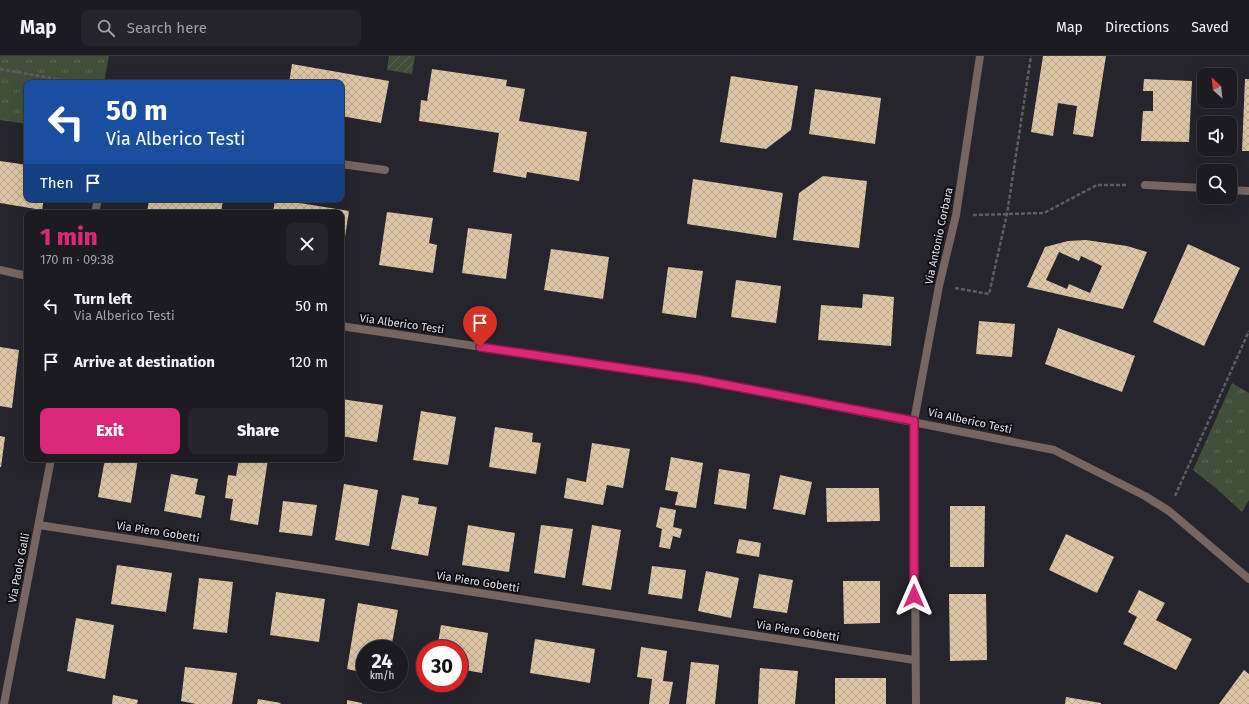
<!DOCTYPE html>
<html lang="en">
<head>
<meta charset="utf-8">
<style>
	body { margin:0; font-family:"Fira Sans",sans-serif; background:#25242a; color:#f1f3f6; height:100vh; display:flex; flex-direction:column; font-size:15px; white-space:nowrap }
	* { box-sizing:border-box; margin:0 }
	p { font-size:13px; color:#a0a1a5 }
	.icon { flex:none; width:22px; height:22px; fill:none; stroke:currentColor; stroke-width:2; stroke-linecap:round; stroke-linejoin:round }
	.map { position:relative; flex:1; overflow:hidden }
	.panel { position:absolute; left:24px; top:154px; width:320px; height:252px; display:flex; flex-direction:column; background:#1c1b22; border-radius:8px; box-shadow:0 4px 16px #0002,0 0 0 1px #3a3940 }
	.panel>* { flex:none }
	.banner { position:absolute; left:24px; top:24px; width:320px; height:122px; border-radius:8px; box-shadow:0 4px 16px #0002,0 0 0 1px #3a3940; background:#1a4fa0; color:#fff; overflow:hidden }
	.needle { width:26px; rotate:333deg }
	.fabs { position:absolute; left:1197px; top:12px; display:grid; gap:8px }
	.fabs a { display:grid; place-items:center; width:40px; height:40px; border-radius:8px; background:#1c1b22; box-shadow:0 4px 16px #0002,0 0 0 1px #3a3940; font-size:20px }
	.speed { position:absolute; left:356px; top:584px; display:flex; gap:8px; font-size:20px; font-weight:700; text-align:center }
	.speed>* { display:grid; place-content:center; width:52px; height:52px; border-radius:50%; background:#1c1b22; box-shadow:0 4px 16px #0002,0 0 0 1px #3a3940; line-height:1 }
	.speed small { font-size:10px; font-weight:400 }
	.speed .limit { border:6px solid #d22; background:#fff; color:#111 }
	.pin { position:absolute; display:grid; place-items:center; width:34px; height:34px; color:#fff; margin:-41px -17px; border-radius:50% 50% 50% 0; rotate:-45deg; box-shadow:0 0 4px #0007 }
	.pin .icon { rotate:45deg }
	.me { position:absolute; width:44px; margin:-22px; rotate:0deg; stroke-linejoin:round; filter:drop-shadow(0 0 3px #0008) }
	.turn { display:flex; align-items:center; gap:14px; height:84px; padding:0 16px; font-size:18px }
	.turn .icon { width:52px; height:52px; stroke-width:2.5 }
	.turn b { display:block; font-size:28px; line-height:34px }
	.then { display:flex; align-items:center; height:38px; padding:0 16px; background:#0003; gap:8px; font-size:15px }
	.round { display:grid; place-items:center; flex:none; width:42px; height:42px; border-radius:8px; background:#25242a }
	.head { display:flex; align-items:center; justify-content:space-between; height:68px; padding:0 16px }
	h1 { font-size:24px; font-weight:800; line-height:30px; color:#db2777 }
	.action { display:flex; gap:8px; margin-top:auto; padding:8px 16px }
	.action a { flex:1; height:46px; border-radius:8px; background:#db2777; color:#fff; font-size:16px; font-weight:800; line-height:46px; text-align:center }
	.action a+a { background:#25242a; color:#f1f3f6 }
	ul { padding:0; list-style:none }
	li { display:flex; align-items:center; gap:12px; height:56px; padding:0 16px }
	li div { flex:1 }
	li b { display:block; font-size:15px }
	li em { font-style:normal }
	header { display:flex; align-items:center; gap:24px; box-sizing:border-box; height:56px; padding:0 20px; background:#1c1b22; border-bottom:1px solid #3a3940 }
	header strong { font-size:19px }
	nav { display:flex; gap:22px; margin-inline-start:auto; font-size:14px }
	.search { width:280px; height:36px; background:#25242a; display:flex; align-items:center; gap:10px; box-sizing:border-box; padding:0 14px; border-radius:8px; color:#a0a1a5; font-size:15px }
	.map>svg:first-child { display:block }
</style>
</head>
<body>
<header>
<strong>Map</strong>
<div class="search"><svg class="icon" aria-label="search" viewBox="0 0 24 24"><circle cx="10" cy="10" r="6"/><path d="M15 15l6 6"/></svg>Search here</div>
<nav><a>Map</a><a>Directions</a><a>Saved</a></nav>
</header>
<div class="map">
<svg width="1249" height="648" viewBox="0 0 1249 648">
	<defs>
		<pattern id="park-tufts" width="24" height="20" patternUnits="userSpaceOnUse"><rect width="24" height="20" fill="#414f3a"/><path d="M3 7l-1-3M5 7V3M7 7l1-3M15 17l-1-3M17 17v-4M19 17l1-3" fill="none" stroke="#5c6856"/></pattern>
		<pattern id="garden-furrows" width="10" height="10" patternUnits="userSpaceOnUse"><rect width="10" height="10" fill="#414f3a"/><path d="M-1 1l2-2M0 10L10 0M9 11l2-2" fill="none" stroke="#5c6856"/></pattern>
		<pattern id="building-cross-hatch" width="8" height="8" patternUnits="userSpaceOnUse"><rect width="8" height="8" fill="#dec6a5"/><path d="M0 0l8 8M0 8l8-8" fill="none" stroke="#b7a58d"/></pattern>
	</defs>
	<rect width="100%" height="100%" fill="#26242d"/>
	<path fill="url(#park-tufts)" d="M0,0h109l-5,27h-77v41l-27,-4z
		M1232,327l17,10v107l-7,12 -25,-23 -24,-19z"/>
	<path fill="url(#garden-furrows)" d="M389,0h26l-3,18 -25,-4z"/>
	<path fill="url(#building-cross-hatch)" fill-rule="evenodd" d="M1043,0h63l-13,81 -20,-3 4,-28 -19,-3 -5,33 -22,-4z
		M292,8l97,17 -8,42 -40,-7v-33h-52z
		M432,13l75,11 -1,6 19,3 -6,32 68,11 -8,49 -52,-9 -1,6 -33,-6 6,-39 -80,-12 2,-21 6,1z
		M731,20l67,10 -7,44 -25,19 -46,-7z
		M1144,23l48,2 -3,61 -48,-1 2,-30h10v-20h-10z
		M1245,23h4v72h-7z
		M815,33l66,9 -6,46 -66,-10z
		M0,105l27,4v34h17l-2,11 -42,-7z
		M823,120l44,5 -8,67 -66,-8 6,-47z
		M693,123l90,14 -7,45 -89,-14z
		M149,143h74l-2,14h-74z
		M275,143l74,12 -7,45 -1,-43h-68z
		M387,156l46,6 -4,25 8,2 -4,28 -54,-8z
		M468,172l44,6 -6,45 -44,-6z
		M1086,184l41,6 20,6 -24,57 -96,-22 18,-40 23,-6zM1059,196l20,9 2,-5 21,10 -12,27 -21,-9 -2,5 -21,-9z
		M1188,188l52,24 -36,78 -51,-24z
		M551,193l58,8 -6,42 -59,-9z
		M668,211l35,4 -7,47 -34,-5z
		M736,224l45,6 -5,37 -45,-6z
		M863,238l31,3 -3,49 -73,-6 3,-35 41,3z
		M979,265l36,3 -3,33 -36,-3z
		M1058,272l77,28 -13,36 -77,-28z
		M0,291l19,3 -7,58 -12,-2z
		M341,343l42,6 -6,37 -36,-6z
		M421,355l35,6 -8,48 -35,-5z
		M495,371l38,6 -1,9 9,1 -5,31 -47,-7z
		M0,380l5,1 -4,30h-1z
		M592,387l38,6 -7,39 -16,-3 -4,20 -39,-7 3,-20 19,4z
		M671,401l32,6 -7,45 -21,-3 3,-13 -13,-2z
		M105,403h33l-7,44 -33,-6z
		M239,403h29l-10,66 -28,-5 3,-21 -8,-1 3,-23 8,1z
		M719,413l31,5 -4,35 -32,-5z
		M171,418l27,5 -3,15 10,2 -4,22 -37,-7z
		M780,419l32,7 -7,33 -32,-6z
		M344,428l34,6 -9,56 -34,-6z
		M826,432h53l1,33 -53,1z
		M402,439l17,3 -1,6 19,3 -9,49 -37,-7z
		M283,445l34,4 -5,31 -33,-4z
		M950,450h35l-1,61h-34z
		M660,451l16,3 -3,17 9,2 -2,9 -7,-2 -3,13 -11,-2 3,-18 -6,-2z
		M468,469l47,8 -6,39 -47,-7z
		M541,469l32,4 -8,49 -31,-5z
		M592,469l29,5 -10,60 -29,-5z
		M1066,478l48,23 -17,36 -48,-23z
		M739,483l22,4 -2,14 -23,-4z
		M117,509l55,8 -6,39 -55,-8z
		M652,510l34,4 -4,29 -34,-5z
		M706,515l33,7 -8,40 -33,-7z
		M759,518l34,6 -6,33 -34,-5z
		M199,522l34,4 -6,51 -34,-4z
		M843,525h37v42l-36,1z
		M1139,534l26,13 -9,17 36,19 -16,31 -53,-26 14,-27 -9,-5z
		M276,536l49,7 -6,43 -49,-7z
		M949,538h37l1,66 -37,1z
		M358,547l40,7 -7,39h-26v24l-18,-4z
		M76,562l38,7 -9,54 -38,-8z
		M441,569l47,8 -6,40 -23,-4v-20h-22z
		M535,583l60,10 -5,34 -60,-10z
		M641,591l26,4 -4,30 10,1 -4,22h-20l3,-25 -15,-2z
		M691,606l28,3 -4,39h-29z
		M185,611l52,6 -5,31h-36l-15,-3z
		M760,612l38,3 -3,33h-37z
		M1244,614l5,4v30h-30z
		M835,622h51v26h-51z
		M113,639l25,5 -1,4h-25z
		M1066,641l35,6v1h-36z
		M258,643l23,4 -1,1h-23z
		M347,644l15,3v1h-15z"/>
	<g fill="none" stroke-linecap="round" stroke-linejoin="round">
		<path stroke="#5e5c64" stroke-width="2.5" stroke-dasharray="4 2" stroke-linecap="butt" d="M0,13l79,14
			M973,159l71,-2 53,-28h31
			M955,232l34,6 18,-80 24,-158
			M1175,440l74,-165"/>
		<path stroke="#766561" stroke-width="8" d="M341,108l44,6
			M1145,129l59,3
			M1230,134l19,1
			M95,157l3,-14
			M0,214l27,6
			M341,270l355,53 358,71 91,46 24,15 80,68
			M39,469l875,135
			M4,648l47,-245
			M916,648l-2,-283 25,-135 17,-71 24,-159"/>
	</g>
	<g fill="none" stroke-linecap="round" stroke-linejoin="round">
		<defs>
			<path id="route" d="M480,291l216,32 218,42v175"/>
		</defs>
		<use href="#route" stroke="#8e194d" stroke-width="10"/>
		<use href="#route" stroke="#db2777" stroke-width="7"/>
	</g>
	<g text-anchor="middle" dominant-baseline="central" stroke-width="4" stroke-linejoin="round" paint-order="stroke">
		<g font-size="11" fill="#e0dfe5" stroke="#0f0e12">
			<text transform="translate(939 180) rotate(-78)">Via Antonio Corbara</text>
			<text transform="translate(402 268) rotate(8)">Via Alberico Testi</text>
			<text transform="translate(970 365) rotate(12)">Via Alberico Testi</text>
			<text transform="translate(158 476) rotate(9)">Via Piero Gobetti</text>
			<text transform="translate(19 512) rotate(-79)">Via Paolo Galli</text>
			<text transform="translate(478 526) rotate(9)">Via Piero Gobetti</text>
			<text transform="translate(798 575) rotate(9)">Via Piero Gobetti</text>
		</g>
	</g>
</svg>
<div class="fabs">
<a><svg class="needle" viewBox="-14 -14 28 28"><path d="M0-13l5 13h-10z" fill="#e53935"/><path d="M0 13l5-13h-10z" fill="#a0a1a5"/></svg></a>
<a><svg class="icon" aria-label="sound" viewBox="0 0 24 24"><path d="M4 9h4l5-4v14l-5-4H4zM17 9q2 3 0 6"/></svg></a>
<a><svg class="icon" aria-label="search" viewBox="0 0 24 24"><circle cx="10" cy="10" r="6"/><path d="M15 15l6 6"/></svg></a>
</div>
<div class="speed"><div>24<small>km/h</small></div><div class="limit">30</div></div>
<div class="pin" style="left:480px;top:291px;background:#d93025"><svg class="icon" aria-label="arrive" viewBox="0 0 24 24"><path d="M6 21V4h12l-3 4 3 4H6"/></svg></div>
<svg class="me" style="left:914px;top:540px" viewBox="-20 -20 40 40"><path d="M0-17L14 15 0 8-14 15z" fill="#db2777" stroke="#fff" stroke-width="4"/></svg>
<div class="banner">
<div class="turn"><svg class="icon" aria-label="left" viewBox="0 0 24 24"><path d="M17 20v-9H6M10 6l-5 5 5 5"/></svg><div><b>50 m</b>Via Alberico Testi</div></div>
<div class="then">Then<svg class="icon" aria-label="arrive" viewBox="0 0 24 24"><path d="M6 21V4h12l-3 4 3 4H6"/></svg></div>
</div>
<section class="panel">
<div class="head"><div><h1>1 min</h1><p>170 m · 09:38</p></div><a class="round"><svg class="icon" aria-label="close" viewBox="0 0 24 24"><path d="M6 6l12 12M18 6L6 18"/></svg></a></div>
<ul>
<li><svg class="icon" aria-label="left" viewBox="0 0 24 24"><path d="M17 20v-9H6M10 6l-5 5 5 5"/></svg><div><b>Turn left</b><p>Via Alberico Testi</p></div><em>50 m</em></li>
<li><svg class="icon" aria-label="arrive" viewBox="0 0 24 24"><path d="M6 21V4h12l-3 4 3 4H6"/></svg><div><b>Arrive at destination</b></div><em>120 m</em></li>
</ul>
<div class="action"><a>Exit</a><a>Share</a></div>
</section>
</div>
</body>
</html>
